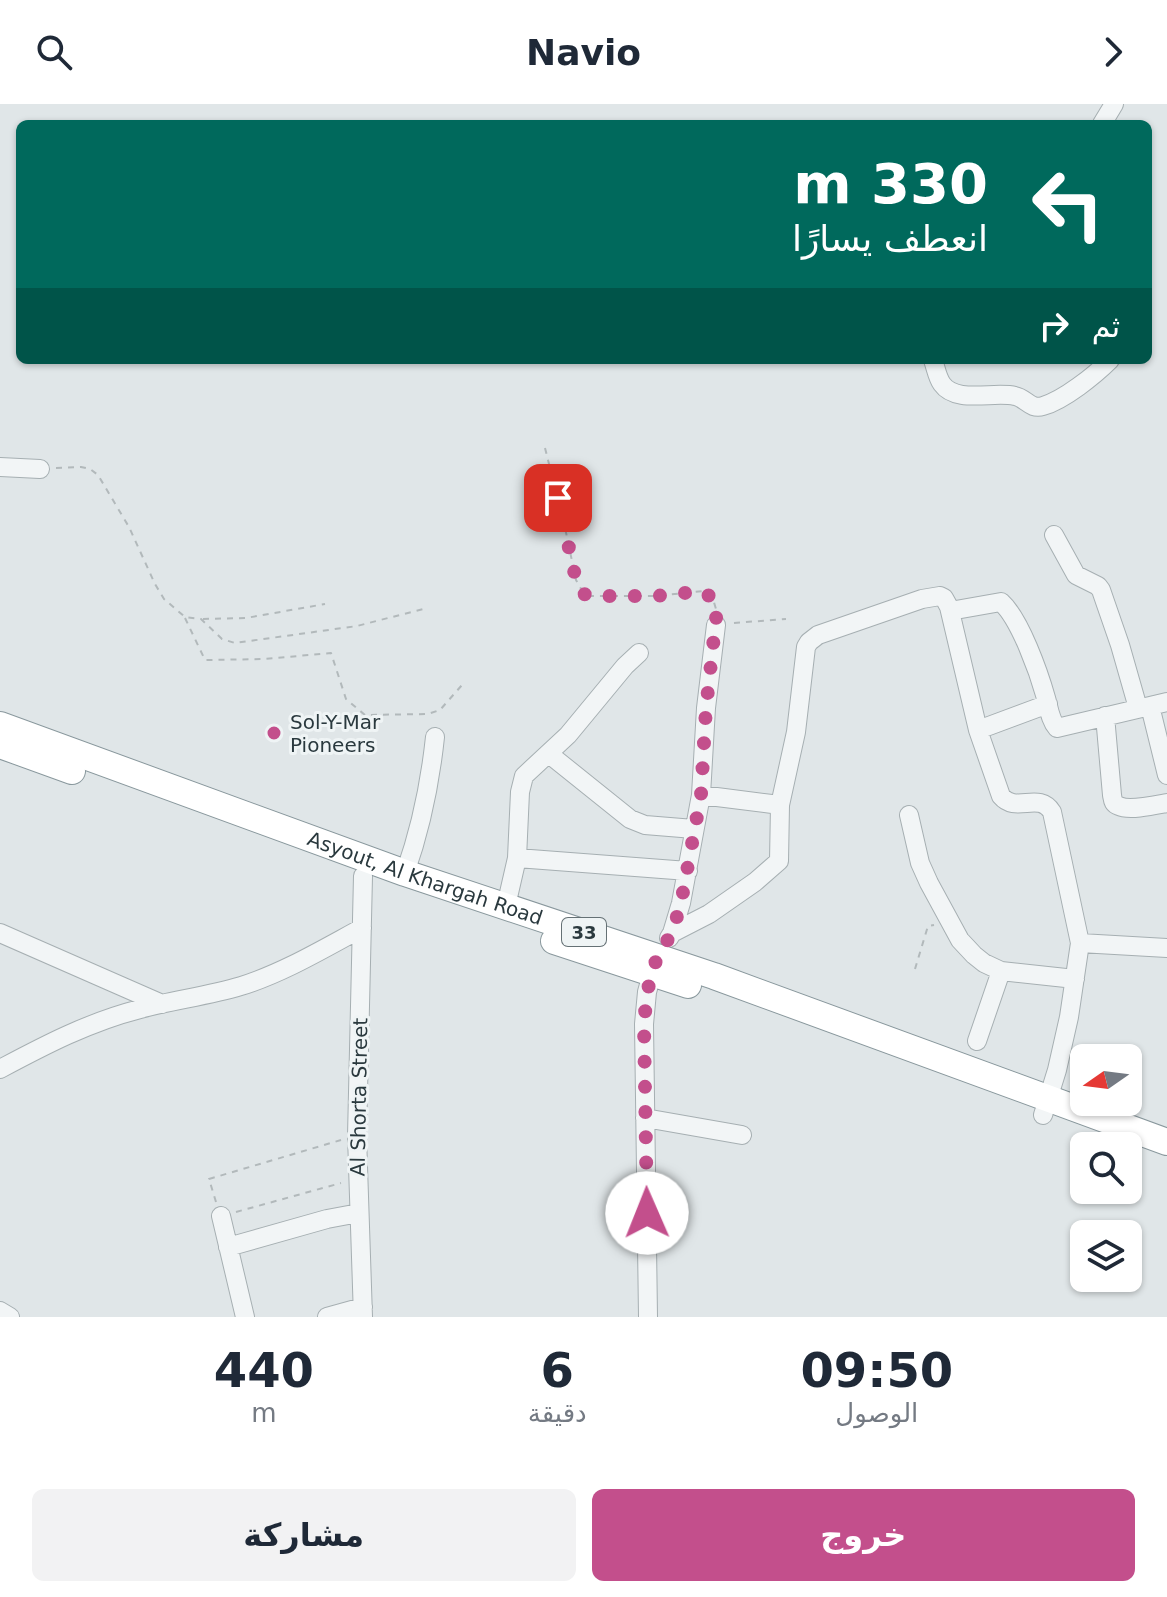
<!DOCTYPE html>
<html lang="ar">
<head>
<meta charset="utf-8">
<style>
	body { margin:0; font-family:"DejaVu Sans",Vazirmatn,sans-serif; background:#f2f2f3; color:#1f2937; direction:rtl; height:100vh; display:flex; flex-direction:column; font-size:30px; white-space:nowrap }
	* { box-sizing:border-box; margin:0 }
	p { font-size:26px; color:#747a83 }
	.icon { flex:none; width:44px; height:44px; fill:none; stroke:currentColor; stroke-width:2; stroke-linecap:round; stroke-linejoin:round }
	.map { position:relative; height:1213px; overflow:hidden; direction:ltr }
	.details { display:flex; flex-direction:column; background:#fff; flex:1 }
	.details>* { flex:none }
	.top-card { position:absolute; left:16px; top:16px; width:1136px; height:244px; border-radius:12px; box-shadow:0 2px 6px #0004; direction:rtl; background:#00695c; color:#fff; overflow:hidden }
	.needle { width:52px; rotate:256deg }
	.buttons { position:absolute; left:1070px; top:940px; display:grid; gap:16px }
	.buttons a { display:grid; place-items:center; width:72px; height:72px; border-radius:12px; background:#fff; box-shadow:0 2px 6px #0004; font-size:40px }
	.pin { position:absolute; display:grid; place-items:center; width:68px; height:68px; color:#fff; margin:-34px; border-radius:16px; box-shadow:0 4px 12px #0006 }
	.me { position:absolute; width:88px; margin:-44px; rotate:359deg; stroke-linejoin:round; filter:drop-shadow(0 0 6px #0008) }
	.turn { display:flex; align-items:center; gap:28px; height:168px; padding:0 32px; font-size:36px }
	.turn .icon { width:104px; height:104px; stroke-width:2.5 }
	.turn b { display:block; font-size:56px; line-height:68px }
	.then { display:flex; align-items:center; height:76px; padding:0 32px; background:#0003; gap:16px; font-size:30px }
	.eta { display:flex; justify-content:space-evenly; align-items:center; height:136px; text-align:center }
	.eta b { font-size:48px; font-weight:700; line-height:56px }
	.button { display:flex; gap:16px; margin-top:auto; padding:16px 32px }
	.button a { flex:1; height:92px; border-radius:12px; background:#c34f8c; color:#fff; font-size:32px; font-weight:700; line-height:92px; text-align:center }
	.button a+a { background:#f2f2f3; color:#1f2937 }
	header { display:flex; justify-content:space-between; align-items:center; height:104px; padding:0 32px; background:#fff; font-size:36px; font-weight:700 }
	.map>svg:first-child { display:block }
</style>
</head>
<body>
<header><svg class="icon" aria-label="forward" viewBox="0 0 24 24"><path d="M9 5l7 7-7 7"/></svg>Navio<svg class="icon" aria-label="search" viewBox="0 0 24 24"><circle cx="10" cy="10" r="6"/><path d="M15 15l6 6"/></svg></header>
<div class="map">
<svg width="1167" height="1213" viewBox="0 0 1167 1213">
	<rect width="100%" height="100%" fill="#e0e6e8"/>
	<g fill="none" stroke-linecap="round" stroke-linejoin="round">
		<defs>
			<path id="minor" d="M1102,20l12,-20
				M933,256c3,8 4,17 9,24 14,20 52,7 73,12 11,2 15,14 28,10 21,-6 52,-31 67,-46
				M0,363l40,2
				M1054,431l22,40 22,11 3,4 19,55 18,63
				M950,507l51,-9c19,17 38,71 45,96 3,10 4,22 11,30l110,-26
				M639,549l-14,13 -57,69 -44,41 -4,16 -3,66 171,13
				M1150,602l17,69
				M1105,612l7,79c1,6 1,9 7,11 10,5 37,-1 48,-3
				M978,626l70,-26
				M549,650l81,65 15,6 49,4
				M701,691l79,10
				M909,711l11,48 9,20 31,57 14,15 10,8 17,8 74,8
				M405,769c16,-45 25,-89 30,-136
				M506,802l11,-48
				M0,829l162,71
				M672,829l37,-19 46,-32 24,-21 1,-56 16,-73 10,-85 3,-5 9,-7 104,-36 18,-3 4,2 5,9 29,123 23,66c15,18 38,-5 51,16l28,131 -11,74 -12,53 -14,45
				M669,834l3,-5 9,-30 20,-108 5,-87 10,-83
				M1080,839l87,5
				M977,937l24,-70
				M0,965c45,-24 89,-47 140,-60 33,-9 68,-13 101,-23 42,-13 82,-37 121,-58
				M645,1014l97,17
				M221,1112l24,101
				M228,1143l99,-28 32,-6
				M0,1207l10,6
				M327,1213l36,-10
				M363,1213l-6,-181 6,-260
				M648,1213l-4,-293 3,-32 8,-29"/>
			<g id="highway">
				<path id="s1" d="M0,621l405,148 309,103 453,166"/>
				<path d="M0,641l72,26"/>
				<path d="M554,837l134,44"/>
			</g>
		</defs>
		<use href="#minor" stroke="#a6afb2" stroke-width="20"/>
		<use href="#highway" stroke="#89989d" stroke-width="28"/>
		<path stroke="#b2b9bb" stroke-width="2" stroke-dasharray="6 6" stroke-linecap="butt" d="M545,344l19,75 12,57 8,14 6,2h66l47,-5 10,8 3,10
			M56,364l25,-1 9,2 8,6 31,52 26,57 9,15 21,18 16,2 21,20 13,4 122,-17 70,-18
			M185,514l20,42 60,-1 66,-6 15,46 19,16 63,-1 12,-4 22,-25
			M203,515l43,-1 79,-14
			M734,519l52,-4
			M915,865l13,-43 6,-1
			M216,1098l-7,-23 132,-39
			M236,1108l105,-29"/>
		<use href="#minor" stroke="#f2f5f6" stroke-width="18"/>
		<use href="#highway" stroke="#fff" stroke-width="26"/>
	</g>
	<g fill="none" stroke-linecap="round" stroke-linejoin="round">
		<path stroke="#c34f8c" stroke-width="14" stroke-dasharray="0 25.2" d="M558,394l18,82 8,14 6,2h66l47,-5 10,8 4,11 -11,98 -5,87 -20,108 -9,30 -15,24 -10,35 -3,32 3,189"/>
	</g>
	<circle fill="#c34f8c" stroke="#eff4f5" stroke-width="3" cx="274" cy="629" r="8"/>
	<g text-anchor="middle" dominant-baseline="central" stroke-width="6" stroke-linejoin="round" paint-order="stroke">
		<rect fill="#eff4f5" stroke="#657175" stroke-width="2" x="562" y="814" width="44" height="28" rx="6"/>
		<g font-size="18" font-weight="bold" fill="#2a393e">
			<text x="584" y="828">33</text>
		</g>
		<g font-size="20" fill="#2a393e" stroke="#eff4f5" text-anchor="start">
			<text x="290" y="618">Sol-Y-Mar<tspan x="290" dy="23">Pioneers</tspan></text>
		</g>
		<g font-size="20" fill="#2a393e" stroke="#eff4f5">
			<text stroke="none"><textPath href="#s1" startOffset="452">Asyout, Al Khargah Road</textPath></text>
			<text transform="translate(359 993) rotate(-89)">Al Shorta Street</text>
		</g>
	</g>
</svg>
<div class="buttons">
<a><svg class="needle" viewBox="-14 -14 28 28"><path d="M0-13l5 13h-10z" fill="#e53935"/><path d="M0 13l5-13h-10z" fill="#747a83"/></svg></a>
<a><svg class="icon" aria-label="search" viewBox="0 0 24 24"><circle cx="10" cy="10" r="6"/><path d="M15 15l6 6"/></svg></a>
<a><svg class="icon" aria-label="layers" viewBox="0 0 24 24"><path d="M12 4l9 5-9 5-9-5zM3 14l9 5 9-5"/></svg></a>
</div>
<div class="pin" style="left:558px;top:394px;background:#d93025"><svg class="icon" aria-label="arrive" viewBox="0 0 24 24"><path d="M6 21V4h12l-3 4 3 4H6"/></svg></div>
<svg class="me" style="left:647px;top:1109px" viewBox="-20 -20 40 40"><circle r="19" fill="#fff"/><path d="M0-13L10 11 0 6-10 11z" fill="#c34f8c"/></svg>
<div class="top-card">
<div class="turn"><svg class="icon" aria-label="left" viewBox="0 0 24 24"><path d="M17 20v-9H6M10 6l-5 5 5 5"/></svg><div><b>330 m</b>انعطف يسارًا</div></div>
<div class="then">ثم<svg class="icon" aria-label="right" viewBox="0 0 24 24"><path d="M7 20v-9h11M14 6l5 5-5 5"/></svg></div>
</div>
</div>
<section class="details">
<div class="eta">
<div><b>09:50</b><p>الوصول</p></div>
<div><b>6</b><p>دقيقة</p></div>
<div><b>440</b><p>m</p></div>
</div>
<div class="button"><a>خروج</a><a>مشاركة</a></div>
</section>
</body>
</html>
